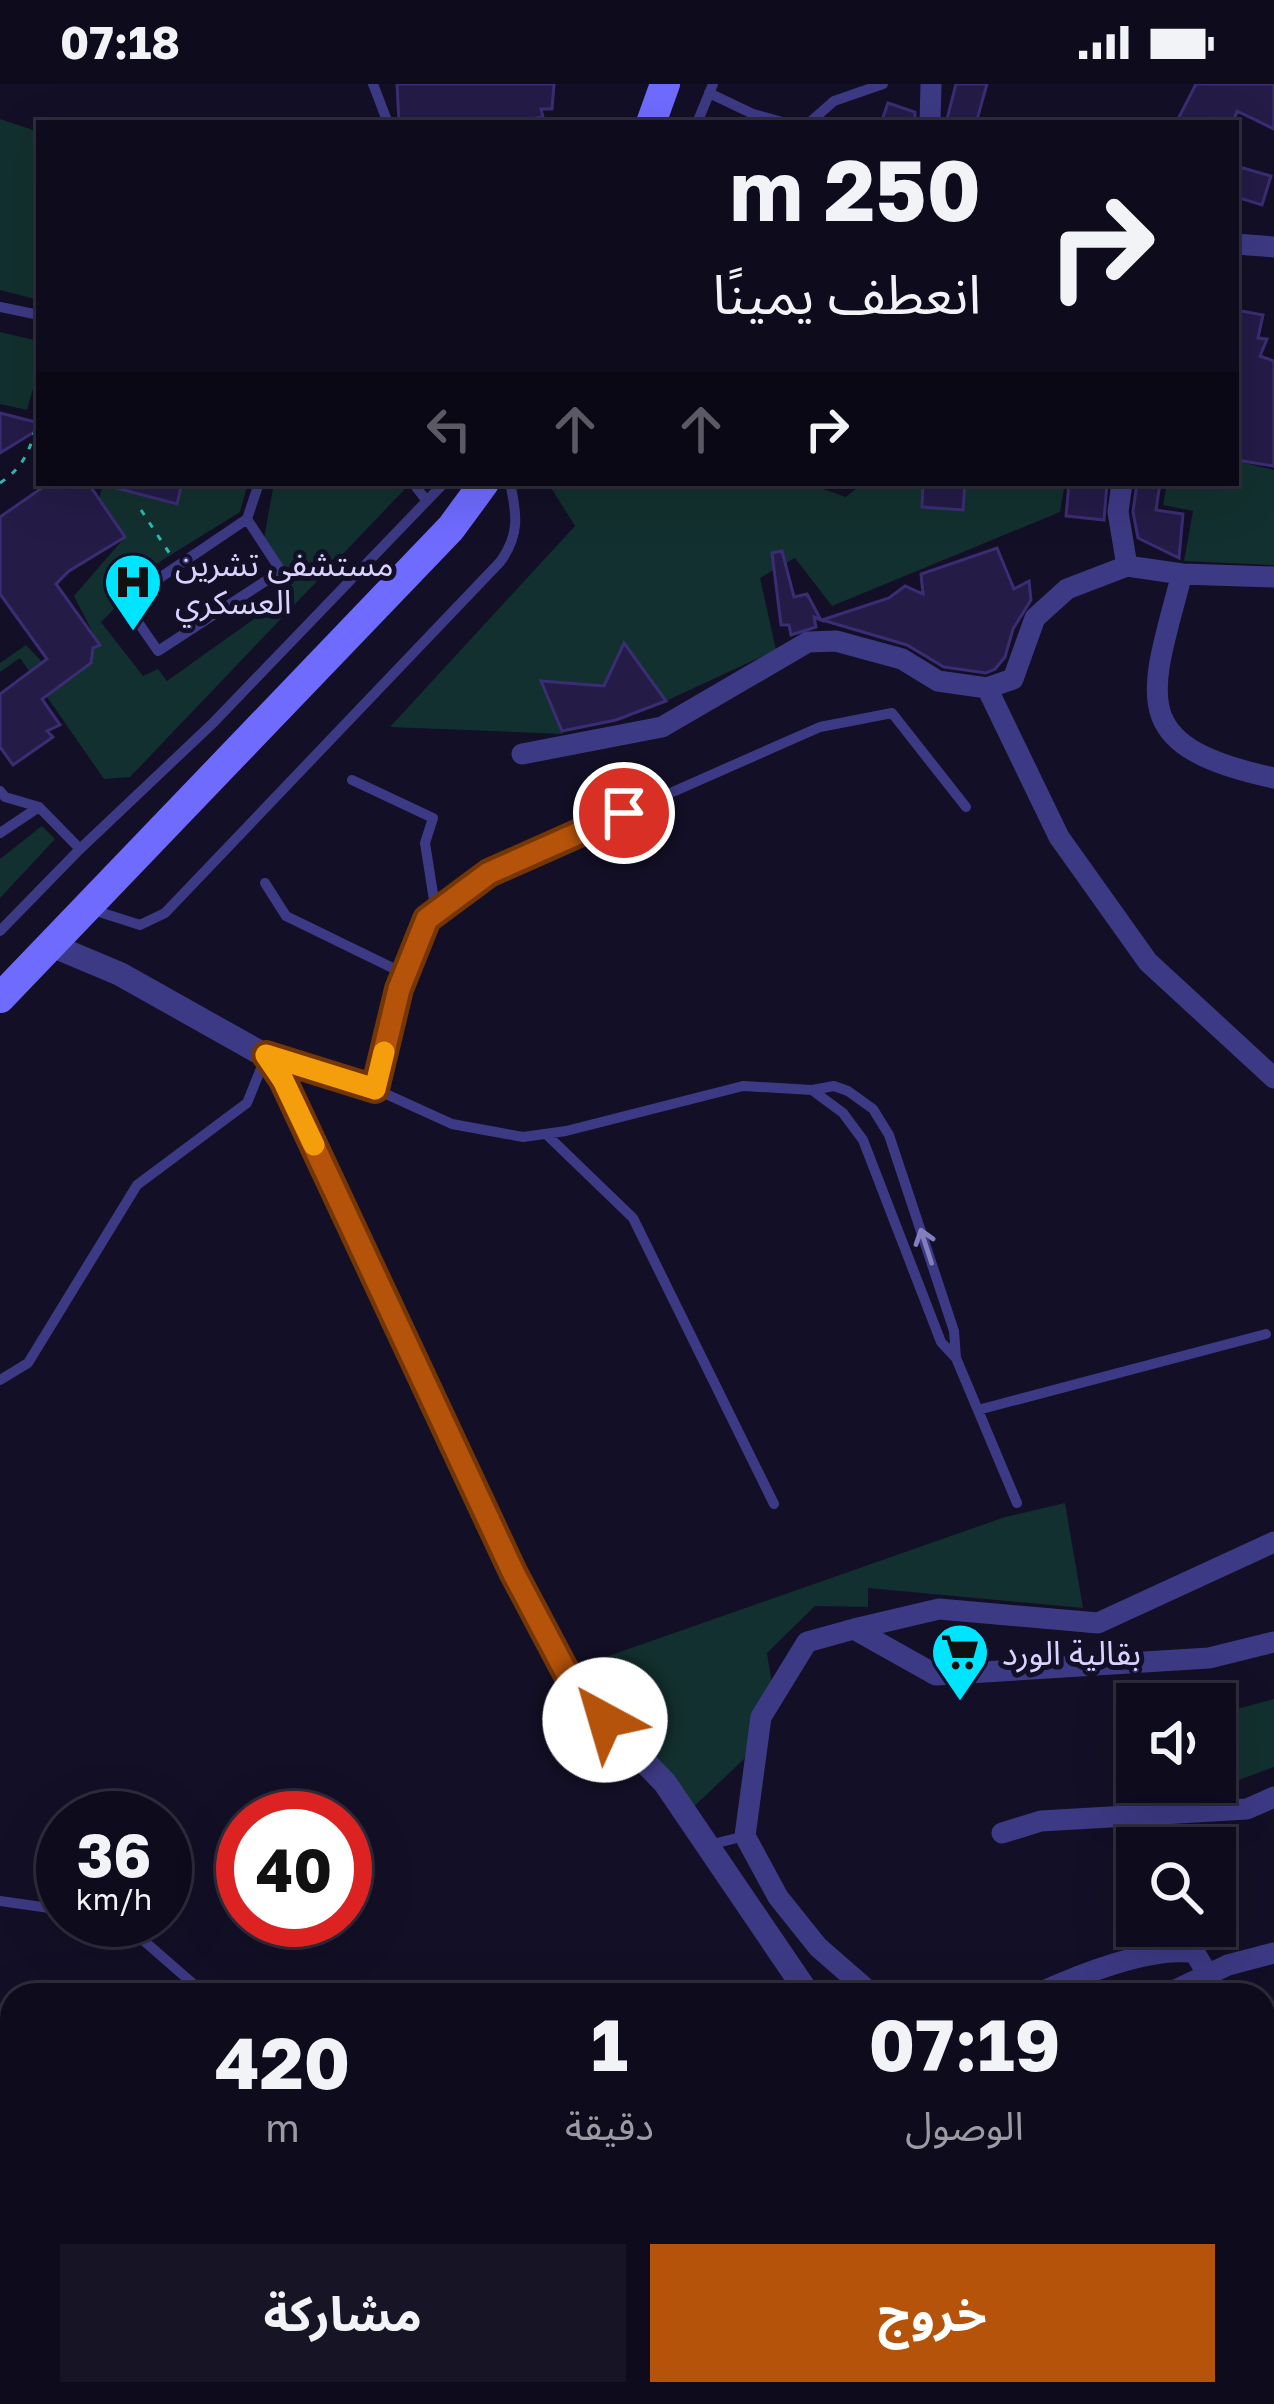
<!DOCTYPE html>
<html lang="ar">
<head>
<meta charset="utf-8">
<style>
	body { margin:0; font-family:"Golos Text","Noto Sans Arabic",sans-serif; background:#171425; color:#f1f3f6; direction:rtl; height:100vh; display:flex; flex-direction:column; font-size:45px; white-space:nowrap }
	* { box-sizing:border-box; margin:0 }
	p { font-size:39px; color:#9b9ba3 }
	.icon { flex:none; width:66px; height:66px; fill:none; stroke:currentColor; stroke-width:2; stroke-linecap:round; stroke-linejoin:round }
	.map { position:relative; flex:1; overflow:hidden; direction:ltr }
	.drawer { position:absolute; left:0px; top:1899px; width:1275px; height:423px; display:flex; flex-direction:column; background:#0e0b1c; border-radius:36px 36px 0 0; box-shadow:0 12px 48px #0002,0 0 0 3px #2e2b3b; direction:rtl }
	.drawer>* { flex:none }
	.banner { position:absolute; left:36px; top:36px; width:1203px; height:366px; border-radius:0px; box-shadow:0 12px 48px #0002,0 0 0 3px #2e2b3b; direction:rtl; background:#0e0b1c; color:#f1f3f6; overflow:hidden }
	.tools { position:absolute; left:1116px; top:1599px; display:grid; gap:24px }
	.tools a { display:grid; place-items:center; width:120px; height:120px; border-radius:0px; background:#0e0b1c; box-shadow:0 12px 48px #0002,0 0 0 3px #2e2b3b; font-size:60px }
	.speed { position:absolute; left:36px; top:1707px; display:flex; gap:24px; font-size:60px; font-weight:700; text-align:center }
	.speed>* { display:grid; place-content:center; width:156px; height:156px; border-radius:50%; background:#0e0b1c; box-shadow:0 12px 48px #0002,0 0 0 3px #2e2b3b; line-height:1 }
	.speed small { font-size:30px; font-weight:400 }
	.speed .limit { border:18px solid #d22; background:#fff; color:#111 }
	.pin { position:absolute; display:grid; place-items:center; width:102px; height:102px; color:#fff; margin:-51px; border:6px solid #fff; border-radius:50%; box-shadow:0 3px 12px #0007 }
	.me { position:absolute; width:132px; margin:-66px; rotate:321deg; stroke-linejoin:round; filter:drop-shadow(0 0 9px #0008) }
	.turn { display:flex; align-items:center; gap:42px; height:252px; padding:0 60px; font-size:54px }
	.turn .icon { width:156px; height:156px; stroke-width:2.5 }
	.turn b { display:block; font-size:84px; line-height:102px }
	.lanes { display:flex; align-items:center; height:114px; padding:0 60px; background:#0003; justify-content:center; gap:60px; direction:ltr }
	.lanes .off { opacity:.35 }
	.eta { display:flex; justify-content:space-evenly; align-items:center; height:204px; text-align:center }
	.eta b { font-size:72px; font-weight:700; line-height:84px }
	.button { display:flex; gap:24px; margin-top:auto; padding:24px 60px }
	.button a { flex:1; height:138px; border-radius:0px; background:#b45309; color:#fff; font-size:48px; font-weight:700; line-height:138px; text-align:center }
	.button a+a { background:#171425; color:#f1f3f6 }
	.status { display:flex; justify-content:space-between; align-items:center; height:84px; padding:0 60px; background:#0e0b1c; direction:ltr }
	.status svg { height:33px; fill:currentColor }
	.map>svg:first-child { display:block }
</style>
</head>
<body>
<div class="status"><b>07:18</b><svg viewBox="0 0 49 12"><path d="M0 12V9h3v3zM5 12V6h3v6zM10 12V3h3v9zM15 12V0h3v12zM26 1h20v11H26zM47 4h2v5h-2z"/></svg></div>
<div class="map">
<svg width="1274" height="2320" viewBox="0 0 1274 2320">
	<rect width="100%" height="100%" fill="#130f26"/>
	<path fill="#12302f" d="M0,35l39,13v168l-39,-10z
		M0,248l39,9v26l-12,43 -27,-6z
		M1236,377l38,9v95l-90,-4 9,-50 -30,-6 4,-22h69z
		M182,399h66l-8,29 -134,83 8,14 -13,13 42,54 15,-7 9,12 112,-80 10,-18 -25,-45 10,-55h124l6,7 -274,287 -26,2 -84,-121 -20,14v-9l26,-18 36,38 37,-38 -25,-49 51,-59 -26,-39 4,-13 73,19z
		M548,399h258l40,14 17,-14h202l-5,29 -228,94 -37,-48 -35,20 16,72 -110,51 -42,-57 -20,42 -62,-4 21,52 -173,-7 185,-201z
		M42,742l13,13 -55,59v-39z
		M1065,1419l18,105 -215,-20v19l-53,-1 -48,47 6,37 -29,69 -60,57 -124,-143 445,-156z
		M1274,1615v68l-54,20 -5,-14v-58z"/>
	<path fill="#241b47" stroke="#3b2d73" stroke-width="3" d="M397,0h157l-2,25h-11l2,8 -38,6h-106z
		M956,0h31l-11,39h-30z
		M1196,0h78v45l-37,-18 -4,12h-57z
		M888,19l27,9v11h-34z
		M1236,82l35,10 -9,29 -26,-8z
		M1236,226l27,5 -5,23 9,1 -7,17 14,5v105l-38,-6 3,-56 -3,-1z
		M0,329l39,10v6l-39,24z
		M49,399h39l37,54 -56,34 -13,13 44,61 -7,3 -2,15 -49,36 18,26 -13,6 6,6 -40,28 -13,-18v-53l47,-35 -47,-65v-77z
		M117,399h65l-5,21 -61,-16z
		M923,399h42l-2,27 -41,-3z
		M1069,399h38l-3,37 -38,-4z
		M1137,399h23l-4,27 27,4 -4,44 -41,-20 -5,-26z
		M997,464l17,41 15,-8 2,19 -18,29 -8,28 -10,12 -9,4 -42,-6 -37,-22 -85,-25 67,-22 16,-12 18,8 -2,-20z
		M782,467l12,46 13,-3 14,26 -7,-3 2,10 -25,8 -2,-10h-8l-9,-72z
		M624,559l42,58 -50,19 -54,11 -21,-50 63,5z"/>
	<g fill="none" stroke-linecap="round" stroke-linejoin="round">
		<path stroke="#2fb8b0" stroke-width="3" stroke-dasharray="6 9" stroke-linecap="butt" d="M0,399c28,-19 32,-39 39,-71
			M141,426l29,44"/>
		<path stroke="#3d3a85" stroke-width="10" d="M373,0l15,39
			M709,9l44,21 33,9
			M697,39l16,-39
			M809,39l25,-22 49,-17
			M0,223l39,8
			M413,399l13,17
			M247,435l34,52 -123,80 -34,-49 123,-83 12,-36
			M352,696l81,38 -8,25 11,70
			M0,707l5,6 34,10 41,42
			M0,749l39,-26
			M265,799l21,33 119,58
			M90,825l50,16 25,-12 335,-351c20,-27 17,-48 10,-79
			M0,847l80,-82 133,-126 231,-240
			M375,1005l24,-100 28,-70 62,-46 331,-146 72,-14 74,94
			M812,1006l31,23 20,27 78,202 15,16
			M547,1051l86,83 141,286
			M0,1296l28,-17 109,-178 110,-82 19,-47 109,33 77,35 71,13 43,-6 177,-45 69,4 22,-4 14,5 25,18 16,26 65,196 2,27 61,145
			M978,1326l288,-76
			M709,1761l36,-9
			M0,1817l63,9
			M120,1836l86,75
			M0,2133l12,-4
			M553,2310l20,10
			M403,2320l22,-10"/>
		<path stroke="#3d3a85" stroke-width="21" d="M930,39l1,-39
			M1236,160l38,3
			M1122,399l-4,29 9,54
			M1182,490c-33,124 -57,172 92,204
			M987,604l26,-9 22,-61 32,-29 60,-23 55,8 92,3
			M522,670l140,-27 146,-85 28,-1 66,18 36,22 49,7 72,149 89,125 126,116
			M854,1545l85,-20 159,14 176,-81
			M1002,1749l39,-12 206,-12 27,-12
			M873,1911l-55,-48 -40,-50 -33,-61 16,-119 46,-75 47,-13 82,46 273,-17 65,-16
			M1035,1911c41,-19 117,-50 160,-42l13,22
			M1165,1911l63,-30 46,-12
			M1263,2262l11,38"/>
		<path stroke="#3d3a85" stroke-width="24" d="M51,861l69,29 146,82 17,24 230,492 62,117 90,94 144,212
			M995,2310l2,10"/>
		<path stroke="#6f6bff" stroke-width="30" d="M651,39l14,-39
			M0,914l451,-470 33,-45"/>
	</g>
	<defs><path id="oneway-shaft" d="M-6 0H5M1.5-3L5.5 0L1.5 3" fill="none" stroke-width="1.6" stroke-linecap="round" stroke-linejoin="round" transform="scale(3)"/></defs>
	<use stroke="#837fbc" href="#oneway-shaft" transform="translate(926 1162) rotate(-108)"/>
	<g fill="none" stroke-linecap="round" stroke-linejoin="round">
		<defs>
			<path id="route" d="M605,1636l-30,-31 -62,-117 -230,-492 -17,-25 109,34 24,-100 28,-70 62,-46 135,-60"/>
		</defs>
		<use href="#route" stroke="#753606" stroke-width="30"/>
		<use href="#route" stroke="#b45309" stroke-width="21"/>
		<path stroke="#f59e0b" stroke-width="21" d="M314,1061l-31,-65 -17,-25 109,34 9,-37"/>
	</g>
	<defs>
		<symbol id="hospital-pin" viewBox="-11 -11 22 30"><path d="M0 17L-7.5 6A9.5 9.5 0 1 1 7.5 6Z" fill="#00e5ff" stroke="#130f26"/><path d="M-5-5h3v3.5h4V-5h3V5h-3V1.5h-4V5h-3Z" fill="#111"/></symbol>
		<symbol id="supermarket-pin" viewBox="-11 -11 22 30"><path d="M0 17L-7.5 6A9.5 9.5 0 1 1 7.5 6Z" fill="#00e5ff" stroke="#130f26"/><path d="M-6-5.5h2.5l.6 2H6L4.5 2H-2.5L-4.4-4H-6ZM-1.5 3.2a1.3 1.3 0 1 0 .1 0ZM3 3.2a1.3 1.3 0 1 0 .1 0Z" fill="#111"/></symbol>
	</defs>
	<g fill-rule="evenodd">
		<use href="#hospital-pin" x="100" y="465" width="66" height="90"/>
		<use href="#supermarket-pin" x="927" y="1535" width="66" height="90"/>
	</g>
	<g text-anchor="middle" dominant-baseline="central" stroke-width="10" stroke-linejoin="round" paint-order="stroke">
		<g font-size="33" fill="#d9d4ff" stroke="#130f26" text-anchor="start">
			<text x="175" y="479">مستشفى تشرين<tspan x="175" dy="38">العسكري</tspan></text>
			<text x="1002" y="1568">بقالية الورد</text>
		</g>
	</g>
</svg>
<div class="tools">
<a><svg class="icon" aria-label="sound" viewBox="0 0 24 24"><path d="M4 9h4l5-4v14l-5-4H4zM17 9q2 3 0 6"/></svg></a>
<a><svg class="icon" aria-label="search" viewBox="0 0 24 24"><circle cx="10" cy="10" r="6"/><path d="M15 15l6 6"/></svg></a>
</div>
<div class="speed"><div>36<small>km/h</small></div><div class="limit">40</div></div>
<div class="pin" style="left:624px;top:729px;background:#d93025"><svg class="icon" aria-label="arrive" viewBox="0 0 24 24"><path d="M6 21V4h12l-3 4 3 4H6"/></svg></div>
<svg class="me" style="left:605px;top:1636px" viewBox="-20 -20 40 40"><circle r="19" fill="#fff"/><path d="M0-13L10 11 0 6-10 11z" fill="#b45309"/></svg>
<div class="banner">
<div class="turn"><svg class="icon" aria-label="right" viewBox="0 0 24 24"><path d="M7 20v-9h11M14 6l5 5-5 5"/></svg><div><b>250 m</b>انعطف يمينًا</div></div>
<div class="lanes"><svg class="icon off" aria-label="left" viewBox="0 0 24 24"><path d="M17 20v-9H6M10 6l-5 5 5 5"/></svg><svg class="icon off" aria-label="ahead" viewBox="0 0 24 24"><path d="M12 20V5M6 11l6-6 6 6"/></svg><svg class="icon off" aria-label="ahead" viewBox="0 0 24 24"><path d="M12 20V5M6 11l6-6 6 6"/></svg><svg class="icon" aria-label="right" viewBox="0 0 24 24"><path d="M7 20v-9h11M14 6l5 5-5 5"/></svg></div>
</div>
<section class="drawer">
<div class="eta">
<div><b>07:19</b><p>الوصول</p></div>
<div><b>1</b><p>دقيقة</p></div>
<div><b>420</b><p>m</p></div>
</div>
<div class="button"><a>خروج</a><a>مشاركة</a></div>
</section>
</div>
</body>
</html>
